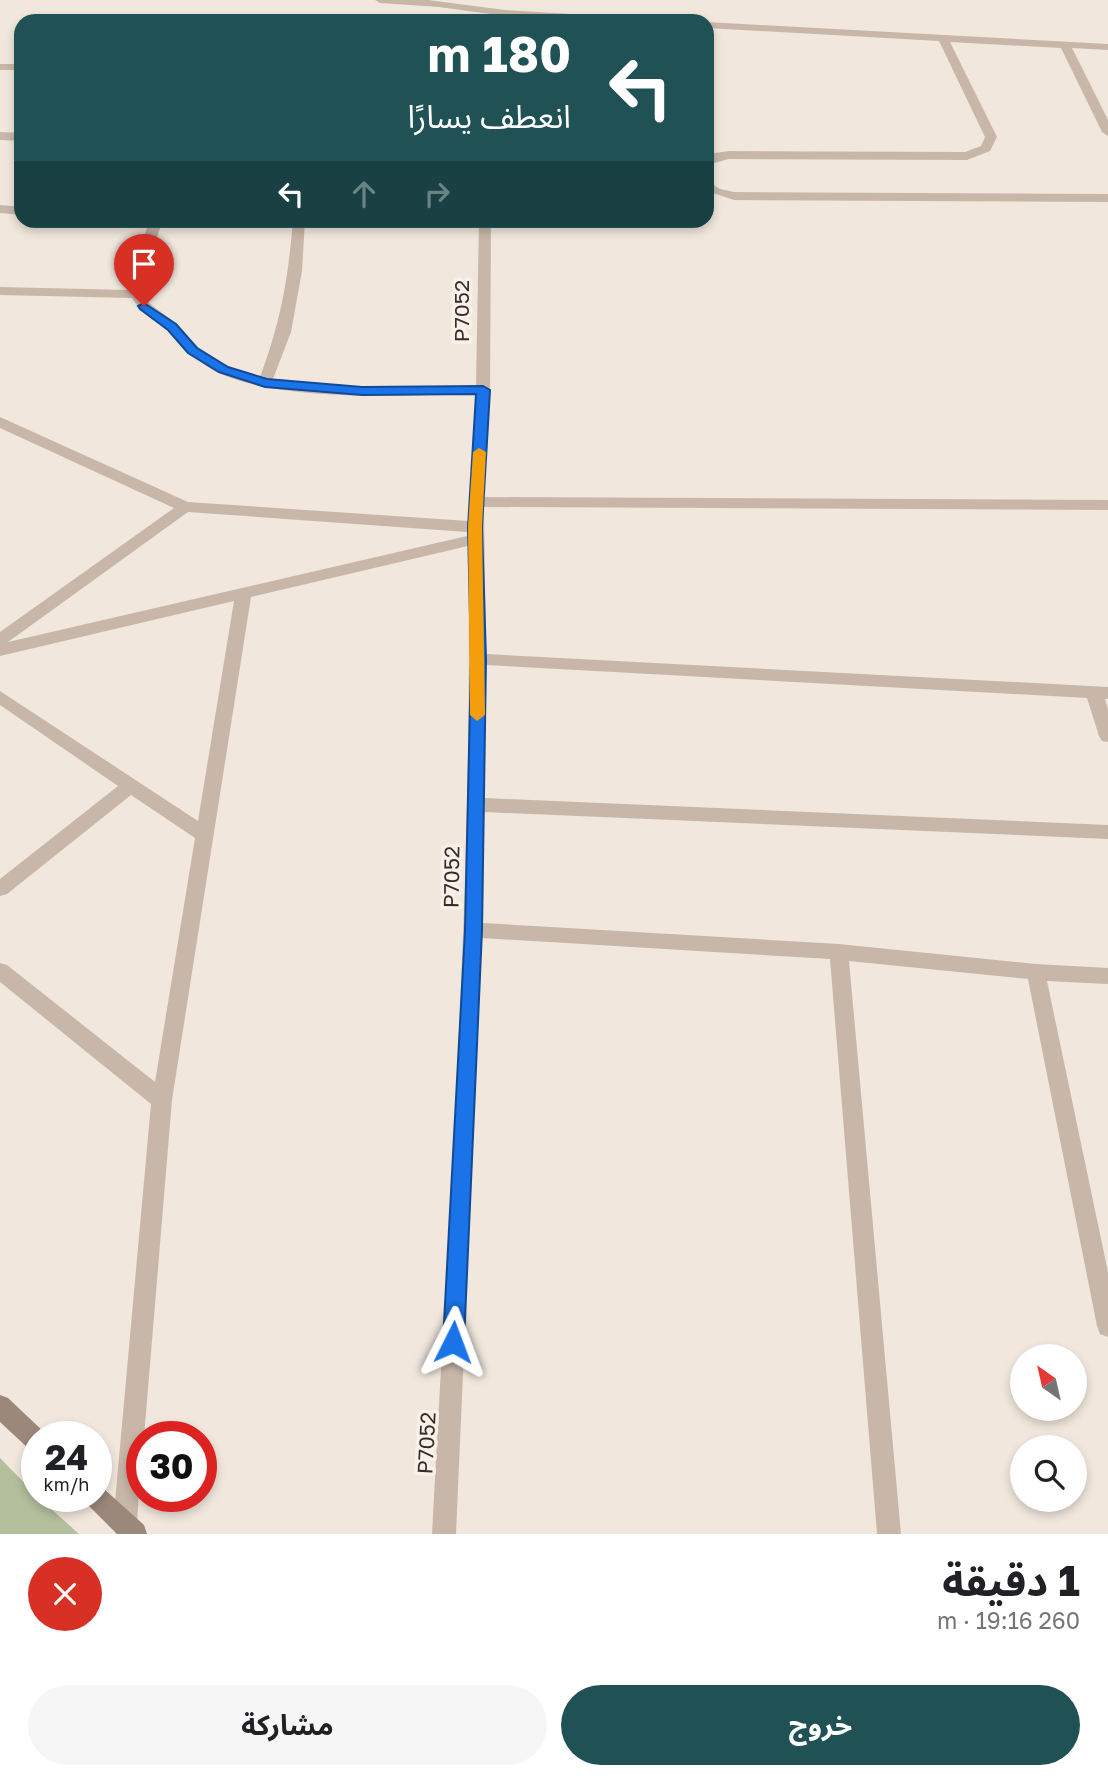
<!DOCTYPE html>
<html lang="ar">
<head>
<meta charset="utf-8">
<style>
	body { margin:0; font-family:"Golos Text","Noto Sans Arabic",sans-serif; background:#f6f6f6; color:#202124; direction:rtl; height:100vh; display:flex; flex-direction:column; font-size:26px; white-space:nowrap }
	* { box-sizing:border-box; margin:0 }
	p { font-size:23px; color:#757577 }
	.icon { flex:none; width:38px; height:38px; fill:none; stroke:currentColor; stroke-width:2; stroke-linecap:round; stroke-linejoin:round }
	.map { position:relative; height:1534px; overflow:hidden; direction:ltr }
	.sheet { display:flex; flex-direction:column; background:#fff; flex:1 }
	.sheet>* { flex:none }
	.guide { position:absolute; left:14px; top:14px; width:700px; height:214px; border-radius:21px; box-shadow:0 4px 10px #0003; direction:rtl; background:#205255; color:#fff; overflow:hidden }
	.needle { width:46px; rotate:326deg }
	.tools { position:absolute; left:1010px; top:1344px; display:grid; gap:14px }
	.tools a { display:grid; place-items:center; width:77px; height:77px; border-radius:50%; background:#fff; box-shadow:0 4px 10px #0003; font-size:35px }
	.speed { position:absolute; left:21px; top:1421px; display:flex; gap:14px; font-size:35px; font-weight:700; text-align:center }
	.speed>* { display:grid; place-content:center; width:91px; height:91px; border-radius:50%; background:#fff; box-shadow:0 4px 10px #0003; line-height:1 }
	.speed small { font-size:18px; font-weight:400 }
	.speed .limit { border:10px solid #d22; background:#fff; color:#111 }
	.pin { position:absolute; display:grid; place-items:center; width:60px; height:60px; color:#fff; margin:-72px -30px; border-radius:50% 50% 50% 0; rotate:-45deg; box-shadow:0 0 7px #0007 }
	.pin .icon { rotate:45deg }
	.me { position:absolute; width:77px; margin:-38px; rotate:3deg; stroke-linejoin:round; filter:drop-shadow(0 0 5px #0008) }
	.turn { display:flex; align-items:center; gap:24px; height:147px; padding:0 28px; font-size:32px }
	.turn .icon { width:91px; height:91px; stroke-width:2.5 }
	.turn b { display:block; font-size:49px; line-height:60px }
	.lanes { display:flex; align-items:center; height:66px; padding:0 28px; background:#0003; justify-content:center; gap:35px; direction:ltr }
	.lanes .off { opacity:.35 }
	.round { display:grid; place-items:center; flex:none; width:74px; height:74px; border-radius:37px; background:#f6f6f6 }
	.headline { display:flex; align-items:center; justify-content:space-between; height:119px; padding:0 28px }
	h1 { font-size:42px; font-weight:700; line-height:52px }
	.primary-button { display:flex; gap:14px; margin-top:auto; padding:14px 28px }
	.primary-button a { flex:1; height:80px; border-radius:42px; background:#205255; color:#fff; font-size:28px; font-weight:700; line-height:80px; text-align:center }
	.primary-button a+a { background:#f6f6f6; color:#202124 }
	.map>svg:first-child { display:block }
</style>
</head>
<body>
<div class="map">
<svg width="1108" height="1534" viewBox="0 0 1108 1534">
	<rect width="100%" height="100%" fill="#f1e7dd"/>
	<path fill="#b4bf9e" d="M0,1458l37,38 42,38h-79z"/>
	<g fill="none" stroke-linecap="round" stroke-linejoin="round">
		<path fill="#c8b7a9" fill-rule="evenodd" d="M375,0h53l77,10 133,8 5,3 -138,-5 -66,-9 -59,-4z
			M707,22l401,22v6l-36,-2 36,72v16l-6,-4 -41,-84 -111,-6 47,95 -7,14 -23,9 -238,-1 -22,6 1,-11 21,-3 236,1 16,-6 4,-9 -46,-96 -232,-13z
			M0,64h21v6h-21z
			M0,132l21,1v8l-21,-1z
			M707,181l13,8 14,3 374,2v8l-374,-2 -27,-9z
			M0,205l21,2v8l-21,-2z
			M150,220h13l-21,60 1,14 6,9 28,21 21,23 31,20 31,10c21,-56 28,-98 33,-157h12l-3,51 -11,61 -18,47 89,8 114,-1 3,-166h12l-1,170 -6,107 624,3v10l-624,-3 2,147 622,33v12h-3l3,10v33l-6,-1 -3,-5 -12,-38 -601,-33 -2,133 624,27v14l-624,-27 -1,111 356,21 197,20 72,4v16l-61,-3 61,291v65l-8,-3 -3,-8 -69,-347 -179,-18 52,573h-24l-47,-575 -348,-21 -26,596h-24c17,-329 42,-658 36,-988l-217,51 -79,503 -28,337h-2l-5,87 -7,10 -14,-1 -3,-9 38,-420 -151,-122v-19l7,2 148,117 40,-244 -64,-43 -124,99 -7,2v-17l118,-93 -118,-81v-14l198,130 36,-220 -234,55v-24l174,-124 -174,-80v-11l188,85 280,19 8,-127c-76,1 -186,9 -255,-20 -23,-10 -36,-28 -54,-44 -12,-11 -26,-18 -35,-32l-132,-3v-8l129,3 -1,-10zM188,512l279,20v4l-459,106z"/>
		<path fill="#9c877b" fill-rule="evenodd" d="M0,1395l8,3 37,35 2,4h-10v16l-8,-4 -29,-27z
			M96,1485l7,3 41,37 3,9h-30l-30,-30 -4,-8h13z"/>
	</g>
	<path fill="#1a73e8" stroke="#114b97" stroke-width="2" d="M144,303l32,21 21,24 31,19 39,12 95,8 121,-1 7,4 -8,137 4,132 -4,271 -18,412 -3,7 -8,3 -7,-3 -3,-7 22,-412 6,-271 -3,-132 8,-133 -114,1 -97,-8 -46,-15 -31,-19 -20,-23 -28,-21 -2,-3z"/>
	<path fill="#f59e0b" d="M479,448l7,4 -4,75 3,188 -8,6 -7,-6 -2,-188 5,-75z"/>
	<g text-anchor="middle" dominant-baseline="central" stroke-width="7" stroke-linejoin="round" paint-order="stroke">
		<g font-size="21" fill="#362d29" stroke="#f9f1e9">
			<text transform="translate(461 311) rotate(-90)">P7052</text>
			<text transform="translate(451 877) rotate(-89)">P7052</text>
			<text transform="translate(426 1443) rotate(-87)">P7052</text>
		</g>
	</g>
</svg>
<div class="tools">
<a><svg class="needle" viewBox="-14 -14 28 28"><path d="M0-13l5 13h-10z" fill="#e53935"/><path d="M0 13l5-13h-10z" fill="#757577"/></svg></a>
<a><svg class="icon" aria-label="search" viewBox="0 0 24 24"><circle cx="10" cy="10" r="6"/><path d="M15 15l6 6"/></svg></a>
</div>
<div class="speed"><div>24<small>km/h</small></div><div class="limit">30</div></div>
<div class="pin" style="left:144px;top:306px;background:#d93025"><svg class="icon" aria-label="arrive" viewBox="0 0 24 24"><path d="M6 21V4h12l-3 4 3 4H6"/></svg></div>
<svg class="me" style="left:453px;top:1342px" viewBox="-20 -20 40 40"><path d="M0-17L14 15 0 8-14 15z" fill="#1a73e8" stroke="#fff" stroke-width="4"/></svg>
<div class="guide">
<div class="turn"><svg class="icon" aria-label="left" viewBox="0 0 24 24"><path d="M17 20v-9H6M10 6l-5 5 5 5"/></svg><div><b>180 m</b>انعطف يسارًا</div></div>
<div class="lanes"><svg class="icon" aria-label="left" viewBox="0 0 24 24"><path d="M17 20v-9H6M10 6l-5 5 5 5"/></svg><svg class="icon off" aria-label="ahead" viewBox="0 0 24 24"><path d="M12 20V5M6 11l6-6 6 6"/></svg><svg class="icon off" aria-label="right" viewBox="0 0 24 24"><path d="M7 20v-9h11M14 6l5 5-5 5"/></svg></div>
</div>
</div>
<section class="sheet">
<div class="headline"><div><h1>1 دقيقة</h1><p>260 m · 19:16</p></div><a class="round" style="background:#d93025;color:#fff"><svg class="icon" aria-label="close" viewBox="0 0 24 24"><path d="M6 6l12 12M18 6L6 18"/></svg></a></div>
<div class="primary-button"><a>خروج</a><a>مشاركة</a></div>
</section>
</body>
</html>
